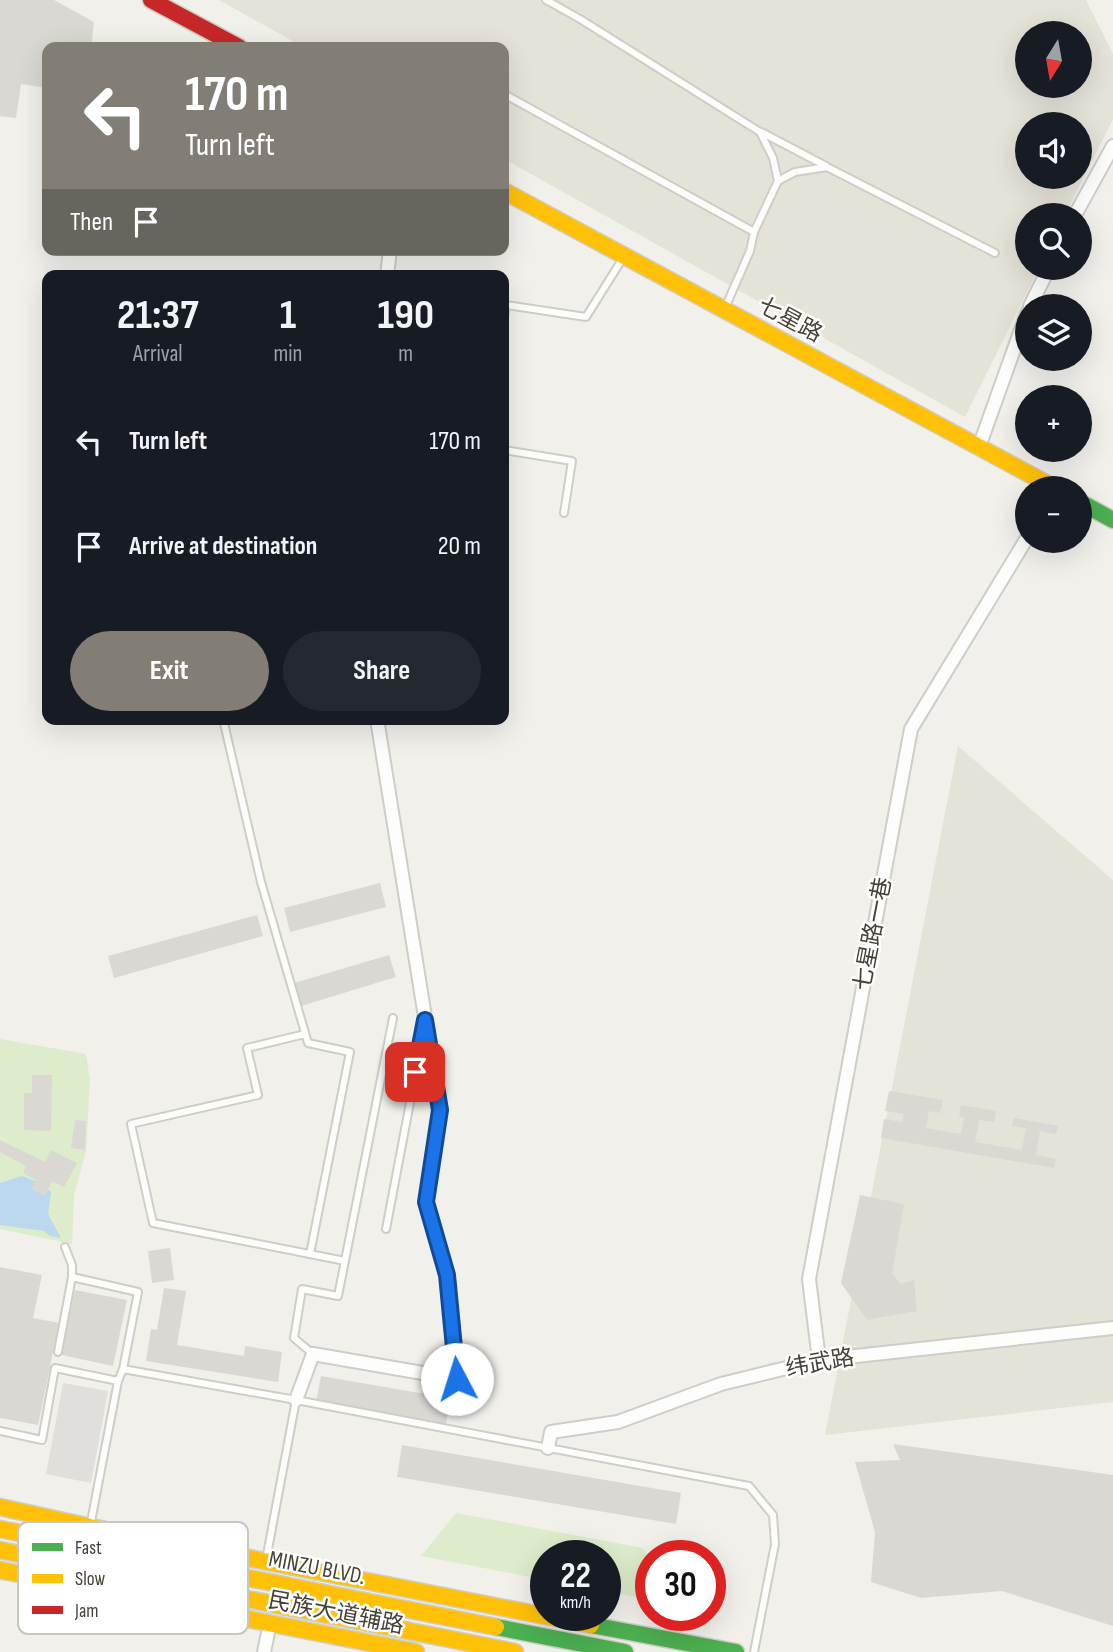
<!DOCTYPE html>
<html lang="en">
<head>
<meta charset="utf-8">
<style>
	body { margin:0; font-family:"Sofia Sans Condensed","Noto Sans SC",sans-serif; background:#242831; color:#f1f3f6; height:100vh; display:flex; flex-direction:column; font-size:26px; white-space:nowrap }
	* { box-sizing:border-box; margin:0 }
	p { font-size:23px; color:#9ea1a6 }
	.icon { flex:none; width:38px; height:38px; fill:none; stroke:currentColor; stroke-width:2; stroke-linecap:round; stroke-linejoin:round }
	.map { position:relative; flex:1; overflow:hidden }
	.drawer { position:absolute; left:42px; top:270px; width:467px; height:455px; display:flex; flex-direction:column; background:#171b24; border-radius:14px; box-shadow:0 7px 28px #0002 }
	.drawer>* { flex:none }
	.hud { position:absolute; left:42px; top:42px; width:467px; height:214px; border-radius:14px; box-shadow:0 7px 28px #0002; background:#827e76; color:#fff; overflow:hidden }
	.needle { width:46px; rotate:191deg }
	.buttons { position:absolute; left:1015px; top:21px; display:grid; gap:14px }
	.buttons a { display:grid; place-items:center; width:77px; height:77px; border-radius:50%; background:#171b24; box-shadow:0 7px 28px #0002; font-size:35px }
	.speed { position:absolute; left:530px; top:1540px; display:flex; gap:14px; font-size:35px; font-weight:700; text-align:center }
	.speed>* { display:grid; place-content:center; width:91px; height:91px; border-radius:50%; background:#171b24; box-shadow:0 7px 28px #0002; line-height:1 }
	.speed small { font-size:18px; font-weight:400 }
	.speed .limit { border:10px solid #d22; background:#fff; color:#111 }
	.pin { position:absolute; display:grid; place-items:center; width:60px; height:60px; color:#fff; margin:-30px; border-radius:14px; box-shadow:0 4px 10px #0006 }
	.me { position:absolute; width:77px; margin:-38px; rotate:355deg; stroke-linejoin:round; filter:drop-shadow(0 0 5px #0008) }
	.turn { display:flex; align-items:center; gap:24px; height:147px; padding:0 28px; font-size:32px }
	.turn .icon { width:91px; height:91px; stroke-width:2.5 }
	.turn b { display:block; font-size:49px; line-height:60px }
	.then { display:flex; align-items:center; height:66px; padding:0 28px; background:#0003; gap:14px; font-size:26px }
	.eta { display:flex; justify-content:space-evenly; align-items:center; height:119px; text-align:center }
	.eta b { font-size:42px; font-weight:700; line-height:49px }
	.cta { display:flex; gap:14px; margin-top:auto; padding:14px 28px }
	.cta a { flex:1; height:80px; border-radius:42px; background:#827e76; color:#fff; font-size:28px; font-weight:700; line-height:80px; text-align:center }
	.cta a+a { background:#242831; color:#f1f3f6 }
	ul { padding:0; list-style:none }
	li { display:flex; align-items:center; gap:21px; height:105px; padding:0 28px }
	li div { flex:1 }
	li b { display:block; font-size:26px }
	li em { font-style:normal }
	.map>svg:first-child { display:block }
</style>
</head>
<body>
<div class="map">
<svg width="1113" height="1652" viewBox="0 0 1113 1652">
	<rect width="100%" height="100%" fill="#f1f0eb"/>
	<path fill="#e5e2d8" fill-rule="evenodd" d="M219,0h867l27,54v65l-48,96h-38v53h12l-74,149 -461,-258v-112h-201zM1027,33h53v53h-53zM1027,124h53v53h-53z
		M958,746l155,134v522l-288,33z"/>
	<path fill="#ddeccb" d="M0,1039l86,15 4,26 -4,71 -12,44 -2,49 -72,-15z
		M456,1513l187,35 8,14v38l-45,-9v-35h-60v24l-125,-24z"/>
	<path fill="#e0dfdb" d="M63,1383l45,8 -17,92 -45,-9z"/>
	<path fill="#bcd8ee" d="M22,1176l20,8 9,8 -3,22 13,24 -11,-2 -6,-5 -44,-6v-42z"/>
	<path fill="#dad8d3" d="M0,0h54l40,22 -3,25h-44v41l-26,-4 -5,34 -16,-2z
		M380,883l6,24 -96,25 -6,-24z
		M257,915l6,21 -149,42 -6,-22z
		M389,955l7,22 -95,29 -7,-23z
		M32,1075h20l-1,56 -27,-1v-37h8z
		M889,1091l54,9 -3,13 -11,-2 -3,17 35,6 3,-16 -5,-1 2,-12 35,6 -2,11 -15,-2 -4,22 47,8 4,-22 -14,-2 2,-8 44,8 -2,8 -16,-3 -4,24 20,4 -2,9 -173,-30 3,-19 18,3 2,-8 -19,-3z
		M75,1120l11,1 -1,29 -14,-2z
		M0,1140l45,22 6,-12 26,13 -13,24 -12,-6 -7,15 -14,-7 5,-9 -13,-7 3,-7 -26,-14z
		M860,1195l44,9 -12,70 9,10 13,-4 3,31 -50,9 -26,-37z
		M170,1248l4,32 -22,3 -4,-32z
		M0,1267l42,8 -9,43 26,5 -3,13 9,2 10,-48 52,10 -14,66 -51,-11 2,-11 -9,-2 -17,83 -38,-7z
		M164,1288l22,3 -9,54 67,11 1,-10 37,6 -4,30 -132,-21 5,-32 6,1z
		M321,1376l116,20 -1,8 13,2 -3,18 -130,-22z
		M893,1444l220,31v151l-111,-35 -81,7 -50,-16 4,-50 -20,-70 45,-2z
		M402,1445l279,48 -5,31 -279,-47z"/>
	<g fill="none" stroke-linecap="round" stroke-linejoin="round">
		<defs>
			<path id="lane" d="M546,0l34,19 180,113 13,26 5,23 -24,51 -4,19 -25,57
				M504,94l250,138
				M761,132l65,34
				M778,181l17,-9 32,-5 168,86
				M504,318l2,-13 80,12 37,-59
				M504,450l68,11 -8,52
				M223,719l38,163 47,161 42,9 -40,202
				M305,1034l-58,14 11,47 -127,29 22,99 192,38
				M386,1229l38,-200
				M65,1247l7,18v12
				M58,1352l14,-75 66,15 -15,77 173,31
				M313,1354l-19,-16 8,-49 36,7 55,-278
				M0,1431l42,9 13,-72 63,13 5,-12
				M90,1527l28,-146
				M266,1560l30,-160 453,86 24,29 2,29 -21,108"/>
			<path id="street" d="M1075,215l38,-69
				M387,275l3,-25
				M1030,306l19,-38
				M979,447l48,-134
				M819,1360l-10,-81 102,-550 116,-191
				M296,1400l17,-46 144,25 -10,-104 -21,-73 14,-92 -63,-391
				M548,1448l3,-16 67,-10 103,-38 98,-24 294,-32
				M264,1652l6,-29"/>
			<path id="fast" d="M1080,502l33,18
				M591,1625l145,27
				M496,1627l129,25"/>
			<path id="slow" d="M504,191l551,297
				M0,1507l90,20 501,98
				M0,1529l496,98
				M0,1550l515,102
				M0,1570l416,82"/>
			<path id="jam" d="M151,0l88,47"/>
		</defs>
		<use href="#lane" stroke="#cfcdc8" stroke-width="10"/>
		<use href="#street" stroke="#cfcdc8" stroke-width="16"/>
		<use href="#fast" stroke="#d0cdc2" stroke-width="19"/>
		<use href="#slow" stroke="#d0cdc2" stroke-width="19"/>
		<use href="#jam" stroke="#d0cdc2" stroke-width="19"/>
		<use href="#lane" stroke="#fdfdfc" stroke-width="6"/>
		<use href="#street" stroke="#fdfdfc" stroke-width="12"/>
		<use href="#fast" stroke="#4caf50" stroke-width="16"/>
		<use href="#slow" stroke="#ffc107" stroke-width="16"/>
		<use href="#jam" stroke="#c62828" stroke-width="16"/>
	</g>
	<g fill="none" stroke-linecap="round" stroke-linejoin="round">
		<defs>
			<path id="route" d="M415,1072l10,-52 15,90 -14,92 21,73 10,104"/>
		</defs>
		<use href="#route" stroke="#114b97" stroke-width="18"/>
		<use href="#route" stroke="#1a73e8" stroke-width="12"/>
	</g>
	<g text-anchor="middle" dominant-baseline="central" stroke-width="5" stroke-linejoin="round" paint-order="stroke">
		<g font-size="23" fill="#474137" stroke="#fff">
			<text transform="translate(790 320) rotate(28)">七星路</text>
			<text transform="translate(873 934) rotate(-79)">七星路一巷</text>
			<text transform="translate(820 1363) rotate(-10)">纬武路</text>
			<text transform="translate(317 1568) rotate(11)">MINZU BLVD.</text>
			<text transform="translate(336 1613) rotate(11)">民族大道辅路</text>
		</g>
	</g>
	<rect x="18" y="1522" width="230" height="112" rx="10" fill="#fff" stroke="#c8c6c3" stroke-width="2"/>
	<rect x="32" y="1543" width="31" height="8" fill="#4caf50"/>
	<rect x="32" y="1574" width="31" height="9" fill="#ffc107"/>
	<rect x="32" y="1606" width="31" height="8" fill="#c62828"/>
	<g font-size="19" fill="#474137">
		<text x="75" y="1554">Fast</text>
		<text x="75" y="1585">Slow</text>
		<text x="75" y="1617">Jam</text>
	</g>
</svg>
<div class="buttons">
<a><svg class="needle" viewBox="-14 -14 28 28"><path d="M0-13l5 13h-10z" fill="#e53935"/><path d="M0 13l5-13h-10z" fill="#9ea1a6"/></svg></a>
<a><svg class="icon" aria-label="sound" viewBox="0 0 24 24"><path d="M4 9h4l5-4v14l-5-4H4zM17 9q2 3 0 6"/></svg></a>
<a><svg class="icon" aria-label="search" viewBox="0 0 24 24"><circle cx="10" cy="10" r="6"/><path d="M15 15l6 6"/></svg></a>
<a><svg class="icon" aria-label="layers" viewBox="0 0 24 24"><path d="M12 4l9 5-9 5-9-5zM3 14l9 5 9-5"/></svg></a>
<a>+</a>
<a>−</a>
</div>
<div class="speed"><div>22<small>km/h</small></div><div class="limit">30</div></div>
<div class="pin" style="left:415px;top:1072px;background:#d93025"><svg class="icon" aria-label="arrive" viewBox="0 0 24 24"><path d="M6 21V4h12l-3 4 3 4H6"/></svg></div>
<svg class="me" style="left:457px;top:1379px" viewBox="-20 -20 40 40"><circle r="19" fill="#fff"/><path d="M0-13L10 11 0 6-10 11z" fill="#1a73e8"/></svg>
<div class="hud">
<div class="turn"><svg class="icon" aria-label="left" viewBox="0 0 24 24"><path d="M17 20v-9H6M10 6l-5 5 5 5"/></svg><div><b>170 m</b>Turn left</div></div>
<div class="then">Then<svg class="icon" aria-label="arrive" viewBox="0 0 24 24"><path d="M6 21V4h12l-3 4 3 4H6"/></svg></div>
</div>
<section class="drawer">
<div class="eta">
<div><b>21:37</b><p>Arrival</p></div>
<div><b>1</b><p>min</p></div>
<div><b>190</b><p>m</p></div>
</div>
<ul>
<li><svg class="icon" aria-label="left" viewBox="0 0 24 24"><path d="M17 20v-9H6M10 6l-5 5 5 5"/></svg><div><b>Turn left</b></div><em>170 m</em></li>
<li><svg class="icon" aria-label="arrive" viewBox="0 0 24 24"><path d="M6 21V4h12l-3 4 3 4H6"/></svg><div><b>Arrive at destination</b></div><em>20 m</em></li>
</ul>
<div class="cta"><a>Exit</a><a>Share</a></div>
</section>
</div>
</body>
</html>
